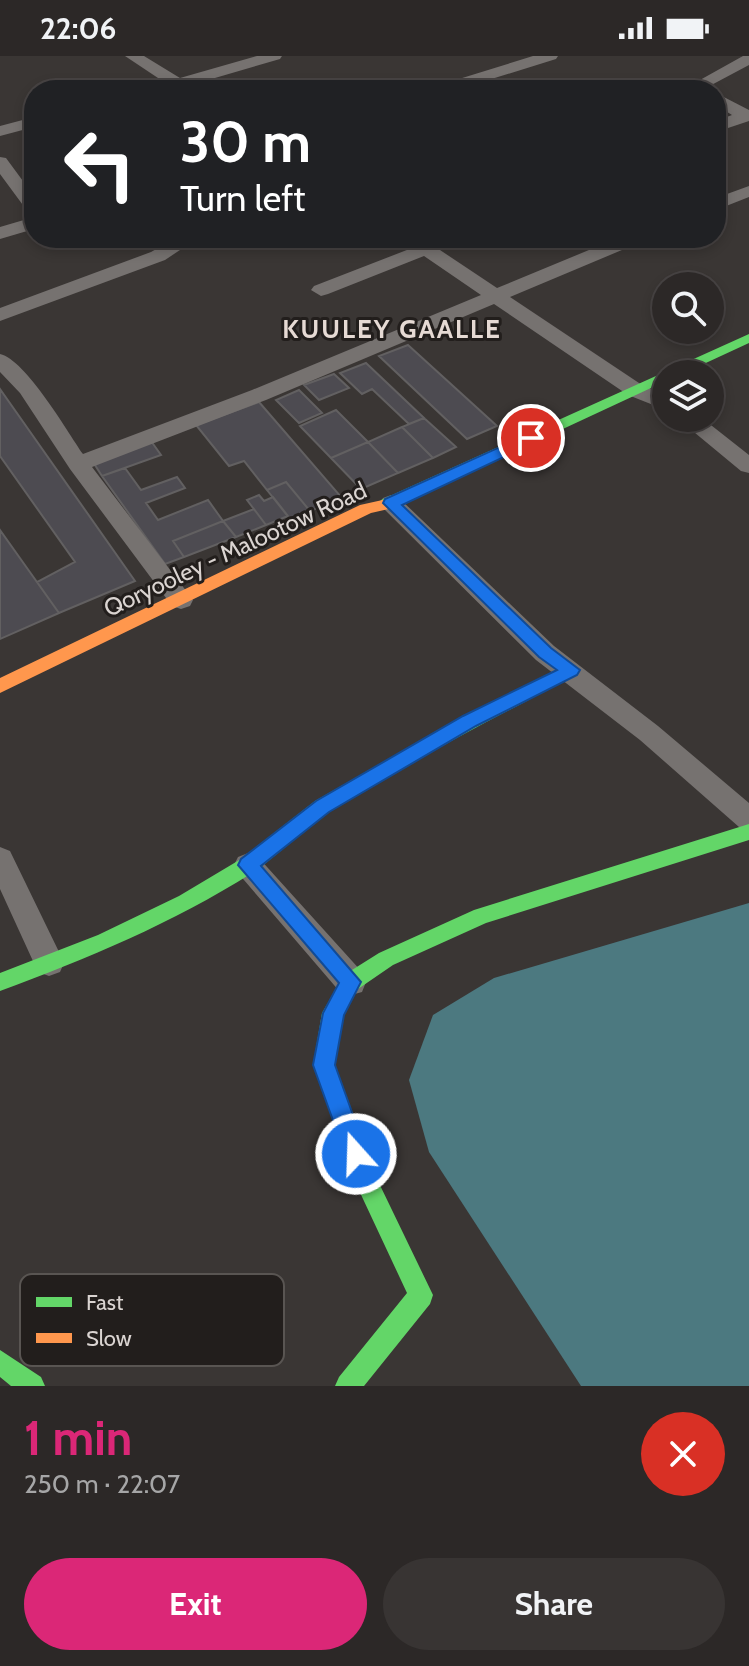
<!DOCTYPE html>
<html lang="en">
<head>
<meta charset="utf-8">
<style>
	body { margin:0; font-family:Cabin,sans-serif; background:#383433; color:#f1f3f6; height:100vh; display:flex; flex-direction:column; font-size:30px; white-space:nowrap }
	* { box-sizing:border-box; margin:0 }
	p { font-size:26px; color:#a6a6a7 }
	.icon { flex:none; width:44px; height:44px; fill:none; stroke:currentColor; stroke-width:2; stroke-linecap:round; stroke-linejoin:round }
	.map { position:relative; height:1330px; overflow:hidden }
	.panel { display:flex; flex-direction:column; background:#2c2827; flex:1 }
	.panel>* { flex:none }
	.top-card { position:absolute; left:24px; top:24px; width:702px; height:168px; border-radius:32px; box-shadow:0 4px 12px #0003,0 0 0 2px #484444; background:#202124; color:#fff; overflow:hidden }
	.fabs { position:absolute; left:652px; top:216px; display:grid; gap:16px }
	.fabs a { display:grid; place-items:center; width:72px; height:72px; border-radius:50%; background:#2c2827; box-shadow:0 4px 12px #0003,0 0 0 2px #484444; font-size:40px }
	.pin { position:absolute; display:grid; place-items:center; width:68px; height:68px; color:#fff; margin:-34px; border:4px solid #fff; border-radius:50%; box-shadow:0 2px 8px #0007 }
	.me { position:absolute; width:88px; margin:-44px; rotate:340deg; stroke-linejoin:round; filter:drop-shadow(0 0 6px #0008) }
	.turn { display:flex; align-items:center; gap:28px; height:168px; padding:0 24px; font-size:36px }
	.turn .icon { width:104px; height:104px; stroke-width:2.5 }
	.turn b { display:block; font-size:56px; line-height:68px }
	.round { display:grid; place-items:center; flex:none; width:84px; height:84px; border-radius:42px; background:#383433 }
	.overview { display:flex; align-items:center; justify-content:space-between; height:136px; padding:0 24px }
	h1 { font-size:48px; font-weight:700; line-height:60px; color:#db2777 }
	.button { display:flex; gap:16px; margin-top:auto; padding:16px 24px }
	.button a { flex:1; height:92px; border-radius:48px; background:#db2777; color:#fff; font-size:32px; font-weight:700; line-height:92px; text-align:center }
	.button a+a { background:#383433; color:#f1f3f6 }
	.status { display:flex; justify-content:space-between; align-items:center; height:56px; padding:0 40px; background:#2c2827; direction:ltr }
	.status svg { height:22px; fill:currentColor }
	.map>svg:first-child { display:block }
</style>
</head>
<body>
<div class="status"><b>22:06</b><svg viewBox="0 0 49 12"><path d="M0 12V9h3v3zM5 12V6h3v6zM10 12V3h3v9zM15 12V0h3v12zM26 1h20v11H26zM47 4h2v5h-2z"/></svg></div>
<div class="map">
<svg width="749" height="1330" viewBox="0 0 749 1330">
	<rect width="100%" height="100%" fill="#3a3634"/>
	<path fill="#4c7980" d="M749,847v483h-168l-152,-234 -20,-72 24,-65 61,-37z"/>
	<path fill="#4d4b51" stroke="#626061" stroke-width="2" d="M408,289l89,81 -30,13 -88,-83z
		M366,307l58,55 -15,6 -37,-35 -10,5 -22,-21z
		M334,318l15,14 -30,12 -15,-15z
		M0,333l135,192 -76,32 -22,-31 38,-20 -75,-106z
		M299,334l23,23 -23,10 -23,-23z
		M259,346l83,96 -32,13 -24,-29 -19,8 -23,-29 -15,5 -33,-41z
		M336,354l32,32 -37,16 -31,-32z
		M424,362l32,29 -23,11 -31,-31z
		M402,371l31,31 -35,15 -30,-31z
		M151,385l10,14 -59,21 -9,-14z
		M368,386l30,31 -37,16 -30,-31z
		M125,412l16,22 36,-13 8,11 -39,15 12,17 50,-20 15,21 -50,20 11,16 -19,7 -63,-88z
		M286,426l24,29 -20,8 -23,-29z
		M259,439l5,6 9,-4 15,19 -22,9 -19,-25z
		M254,453l12,16 -30,12 -13,-16z
		M223,465l13,16 -52,20 -11,-16z
		M0,474l59,83 -59,26z"/>
	<g fill="none" stroke-linecap="round" stroke-linejoin="round">
		<path fill="#767270" fill-rule="evenodd" d="M125,0h19l36,22 77,-22h25l-2,3 -89,26 1,5h-45l17,-8z
			M533,0h25l-2,3 -100,31h-25l2,-3z
			M743,0h6v9l-47,25h-20z
			M716,37l33,17v11l-33,11v-11l16,-6 -16,-10z
			M34,61v10l-34,9v-10z
			M0,101l6,1 28,38v17l-6,-1 -28,-38z
			M749,130v11l-33,13v-12z
			M34,161v12l-34,10v-12z
			M176,182h22l-33,22 -165,61v-13l151,-56z
			M401,182h21l6,4 9,-4h26l-23,12 57,38 121,-50h25l-2,4 -131,55 132,88 24,10v15l-38,-15 -134,-91 -228,96 -174,67 101,133 -3,6 -9,3 -9,-3 -102,-137 -50,-76 -20,-21v-18c26,6 67,77 83,100l169,-64 229,-95 -57,-39 -96,38 -7,2 -10,-6 3,-4 98,-38z
			M677,362h25l47,37v18l-8,-2z
			M391,439l8,3 155,148 104,80 91,77v27l-10,-3 -99,-87 -104,-80 -153,-152 -3,-5 3,-5z
			M0,791l10,4 50,103 4,9 -4,9 -11,4 -11,-4 -38,-83z
			M248,797l10,4 104,115 4,10 -4,10 -11,3 -11,-3 -102,-119 -4,-8 4,-8z"/>
		<path fill="#63d668" fill-rule="evenodd" d="M749,278v9l-67,31h-16v7l-273,127 -6,1 -8,-5 2,-4z
			M571,607l9,7 -3,5c-83,42 -164,86 -244,134 -29,18 -52,45 -81,64 -79,50 -165,86 -252,118v-18l98,-38 81,-39 62,-37 74,-58 149,-85z
			M749,768v16l-263,83 -93,42 -35,24 -15,26 -8,50 42,114 56,116 -3,9 -66,82h-29l4,-9 68,-84 -51,-109 -43,-119 9,-52 22,-38 35,-22 95,-43z
			M0,1294l41,27 4,9h-34l-11,-9z"/>
		<path fill="#ff974d" fill-rule="evenodd" d="M387,443l8,5 -2,4 -22,5 -371,180v-15l360,-173z"/>
	</g>
	<path fill="#1a73e8" stroke="#114b97" stroke-width="2" d="M531,377l5,2v7l-134,63 149,143 29,22 -3,5 -101,51 -147,86 -68,54 100,116 -17,33 -9,50 32,89 -3,8 -8,4 -8,-4 -35,-97 10,-52 16,-30 -101,-118 3,-6 75,-58 147,-85 94,-46 -18,-13 -156,-154 2,-4z"/>
	<g text-anchor="middle" dominant-baseline="central" stroke-width="6" stroke-linejoin="round" paint-order="stroke">
		<g font-size="24" fill="#dad4d1" stroke="#221e1c">
			<text transform="translate(235 493) rotate(-25)">Qoryooley - Malootow Road</text>
		</g>
		<g font-size="26" font-weight="bold" letter-spacing="2" fill="#e6dad4" stroke="#221e1c">
			<text x="392" y="273">KUULEY GAALLE</text>
		</g>
	</g>
	<rect x="20" y="1218" width="264" height="92" rx="12" fill="#221e1c" stroke="#595552" stroke-width="2"/>
	<rect x="36" y="1241" width="36" height="10" fill="#63d668"/>
	<rect x="36" y="1277" width="36" height="10" fill="#ff974d"/>
	<g font-size="22" fill="#dad4d1">
		<text x="86" y="1254">Fast</text>
		<text x="86" y="1290">Slow</text>
	</g>
</svg>
<div class="fabs">
<a><svg class="icon" aria-label="search" viewBox="0 0 24 24"><circle cx="10" cy="10" r="6"/><path d="M15 15l6 6"/></svg></a>
<a><svg class="icon" aria-label="layers" viewBox="0 0 24 24"><path d="M12 4l9 5-9 5-9-5zM3 14l9 5 9-5"/></svg></a>
</div>
<div class="pin" style="left:531px;top:382px;background:#d93025"><svg class="icon" aria-label="arrive" viewBox="0 0 24 24"><path d="M6 21V4h12l-3 4 3 4H6"/></svg></div>
<svg class="me" style="left:356px;top:1098px" viewBox="-20 -20 40 40"><circle r="17" fill="#1a73e8" stroke="#fff" stroke-width="3"/><path d="M0-11L8 9 0 5-8 9z" fill="#fff"/></svg>
<div class="top-card">
<div class="turn"><svg class="icon" aria-label="left" viewBox="0 0 24 24"><path d="M17 20v-9H6M10 6l-5 5 5 5"/></svg><div><b>30 m</b>Turn left</div></div>
</div>
</div>
<section class="panel">
<div class="overview"><div><h1>1 min</h1><p>250 m · 22:07</p></div><a class="round" style="background:#d93025;color:#fff"><svg class="icon" aria-label="close" viewBox="0 0 24 24"><path d="M6 6l12 12M18 6L6 18"/></svg></a></div>
<div class="button"><a>Exit</a><a>Share</a></div>
</section>
</body>
</html>
